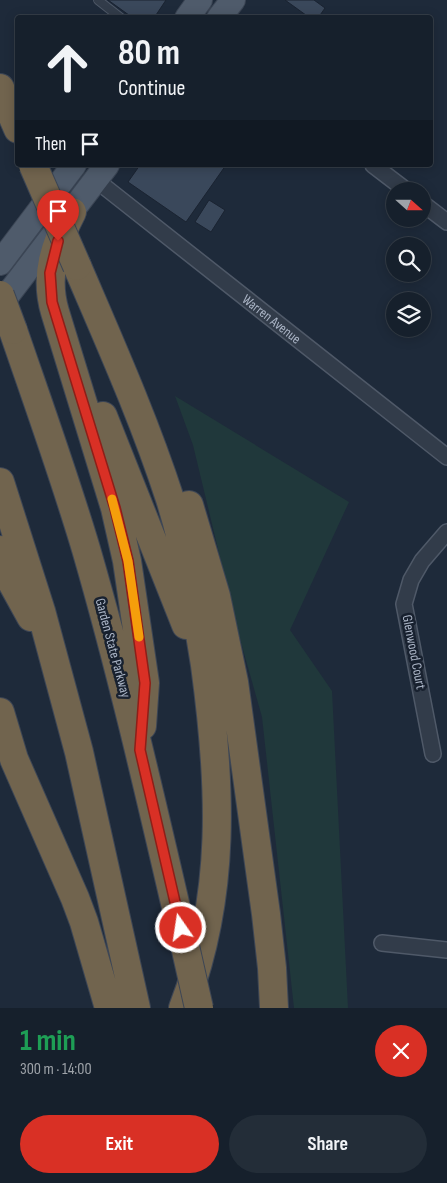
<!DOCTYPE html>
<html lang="en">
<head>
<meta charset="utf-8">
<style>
	body { margin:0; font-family:"Sofia Sans Condensed",sans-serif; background:#232d38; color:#f1f3f6; height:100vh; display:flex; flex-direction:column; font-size:19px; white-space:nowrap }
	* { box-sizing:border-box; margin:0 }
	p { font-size:16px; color:#9ea3a9 }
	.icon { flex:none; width:28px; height:28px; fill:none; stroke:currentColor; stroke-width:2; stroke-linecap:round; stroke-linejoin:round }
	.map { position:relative; height:1008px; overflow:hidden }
	.drawer { display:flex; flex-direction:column; background:#16202c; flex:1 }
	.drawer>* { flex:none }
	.banner { position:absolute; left:15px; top:15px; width:418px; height:152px; border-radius:5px; box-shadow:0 2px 12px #0003,0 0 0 1px #353e48; background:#16202c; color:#f1f3f6; overflow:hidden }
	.needle { width:32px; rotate:111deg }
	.controls { position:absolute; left:386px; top:182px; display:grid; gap:10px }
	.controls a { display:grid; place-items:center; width:45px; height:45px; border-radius:50%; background:#16202c; box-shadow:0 2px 12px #0003,0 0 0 1px #353e48; font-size:25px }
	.pin { position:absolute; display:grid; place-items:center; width:42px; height:42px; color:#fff; margin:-51px -21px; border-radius:50% 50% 50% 0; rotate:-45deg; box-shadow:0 0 5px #0007 }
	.pin .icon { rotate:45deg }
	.me { position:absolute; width:55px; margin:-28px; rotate:347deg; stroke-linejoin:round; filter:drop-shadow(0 0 4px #0008) }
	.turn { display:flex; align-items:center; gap:18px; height:105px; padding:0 20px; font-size:22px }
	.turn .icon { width:65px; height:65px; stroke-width:2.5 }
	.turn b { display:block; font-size:35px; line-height:42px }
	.then { display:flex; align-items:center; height:48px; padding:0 20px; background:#0003; gap:10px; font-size:19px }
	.round { display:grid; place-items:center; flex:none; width:52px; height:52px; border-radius:26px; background:#232d38 }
	.summary { display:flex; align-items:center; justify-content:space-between; height:85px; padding:0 20px }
	h1 { font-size:30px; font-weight:700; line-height:38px; color:#1e9e55 }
	.action { display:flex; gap:10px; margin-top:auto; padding:10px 20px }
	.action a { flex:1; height:58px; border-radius:30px; background:#d93025; color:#fff; font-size:20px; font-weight:700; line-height:58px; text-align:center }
	.action a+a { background:#232d38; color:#f1f3f6 }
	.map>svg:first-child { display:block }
</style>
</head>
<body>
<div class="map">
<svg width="447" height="1008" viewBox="0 0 447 1008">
	<rect width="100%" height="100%" fill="#1e2a3a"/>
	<path fill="#20383b" d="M175,396l174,106 -59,128 42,61 16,317h-54l-32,-291 -24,-85 -45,-187z"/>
	<path fill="#3a485b" stroke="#1a2331" d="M108,0h58l-12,18h-21z
		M285,0h29l11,8 -7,10h-8z
		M140,165h86l-40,57 -58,-40z
		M209,200l16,10 -14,22 -16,-10z"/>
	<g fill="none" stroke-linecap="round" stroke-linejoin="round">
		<defs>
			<path id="lane" d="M98,0l23,18"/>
			<g id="street">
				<path d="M373,165l34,26"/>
				<path id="s1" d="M96,180l351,277"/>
				<path d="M422,203l25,19"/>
				<path d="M433,754l-29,-150 7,-24 11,-19 25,-29"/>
				<path d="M382,943l65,7"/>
			</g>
			<path id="primary" d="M187,18l13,-18
				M219,18l14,-18
				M0,263l74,-98
				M0,305l107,-140"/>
			<path id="highway" d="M0,88l18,41
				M72,212c-17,33 -28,63 -17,100l60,196 12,53 18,122 -3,43
				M77,266c33,77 67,153 93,233 17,54 26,110 35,166 16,118 22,230 -22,343
				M13,330c25,73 51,145 73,219 38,131 68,264 99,397
				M103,416l83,209
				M0,482l41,129 38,141 57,256
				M189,505l27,91 18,86 32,232 6,54 2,40
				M0,550l10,29 21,38
				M0,712l14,47 61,139 9,24 25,86"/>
		</defs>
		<use href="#lane" stroke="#4f5968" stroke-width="10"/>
		<use href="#street" stroke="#4f5968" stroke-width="18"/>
		<use href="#primary" stroke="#3b4554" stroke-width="26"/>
		<use href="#highway" stroke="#3d4655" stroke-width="30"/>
		<use href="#lane" stroke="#323c4a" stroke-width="8"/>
		<use href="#street" stroke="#323c4a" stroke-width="15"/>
		<use href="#primary" stroke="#4f5b6b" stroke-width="24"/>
		<use href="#highway" stroke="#71644e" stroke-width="28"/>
		<defs>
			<path id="highway-bridge" d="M33,165l44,101
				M0,295l13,35
				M185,946l14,62"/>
		</defs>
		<use href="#highway-bridge" stroke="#3d4655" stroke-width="30" stroke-linecap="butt"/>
		<use href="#highway-bridge" stroke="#71644e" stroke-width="28"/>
	</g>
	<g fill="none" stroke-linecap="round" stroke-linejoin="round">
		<defs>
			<path id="route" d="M58,241l-8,32 2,29 63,206 13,53 17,122 -5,67 41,178"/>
		</defs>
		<use href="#route" stroke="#8d1f18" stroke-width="12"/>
		<use href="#route" stroke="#d93025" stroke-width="9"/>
		<path stroke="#f59e0b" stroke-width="9" d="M112,499l16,62 11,76"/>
	</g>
	<g text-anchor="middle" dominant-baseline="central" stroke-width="5" stroke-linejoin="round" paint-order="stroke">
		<g font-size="14" fill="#acb6c7" stroke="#18212f">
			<text stroke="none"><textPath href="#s1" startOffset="224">Warren Avenue</textPath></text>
			<text transform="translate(113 648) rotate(75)">Garden State Parkway</text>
			<text transform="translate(414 652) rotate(79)">Glenwood Court</text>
		</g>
	</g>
</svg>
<div class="controls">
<a><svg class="needle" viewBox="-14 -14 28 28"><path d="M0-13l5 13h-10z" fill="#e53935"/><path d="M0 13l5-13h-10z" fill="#9ea3a9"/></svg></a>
<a><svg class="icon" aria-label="search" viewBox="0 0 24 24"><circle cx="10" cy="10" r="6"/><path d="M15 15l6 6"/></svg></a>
<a><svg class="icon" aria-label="layers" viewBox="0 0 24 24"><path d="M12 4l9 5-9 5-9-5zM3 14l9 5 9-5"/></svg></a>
</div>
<div class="pin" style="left:58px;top:241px;background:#d93025"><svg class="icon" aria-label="arrive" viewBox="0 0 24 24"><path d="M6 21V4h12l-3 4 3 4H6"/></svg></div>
<svg class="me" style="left:181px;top:928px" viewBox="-20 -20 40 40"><circle r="17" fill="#d93025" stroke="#fff" stroke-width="3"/><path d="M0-11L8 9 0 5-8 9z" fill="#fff"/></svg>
<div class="banner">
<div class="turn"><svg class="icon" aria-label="ahead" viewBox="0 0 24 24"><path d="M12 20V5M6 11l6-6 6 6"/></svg><div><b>80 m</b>Continue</div></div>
<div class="then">Then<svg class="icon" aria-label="arrive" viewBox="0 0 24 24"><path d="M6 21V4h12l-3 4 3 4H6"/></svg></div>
</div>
</div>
<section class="drawer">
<div class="summary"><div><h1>1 min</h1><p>300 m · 14:00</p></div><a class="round" style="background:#d93025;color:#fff"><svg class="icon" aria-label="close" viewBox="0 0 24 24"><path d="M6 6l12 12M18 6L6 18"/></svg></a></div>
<div class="action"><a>Exit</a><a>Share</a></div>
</section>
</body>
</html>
